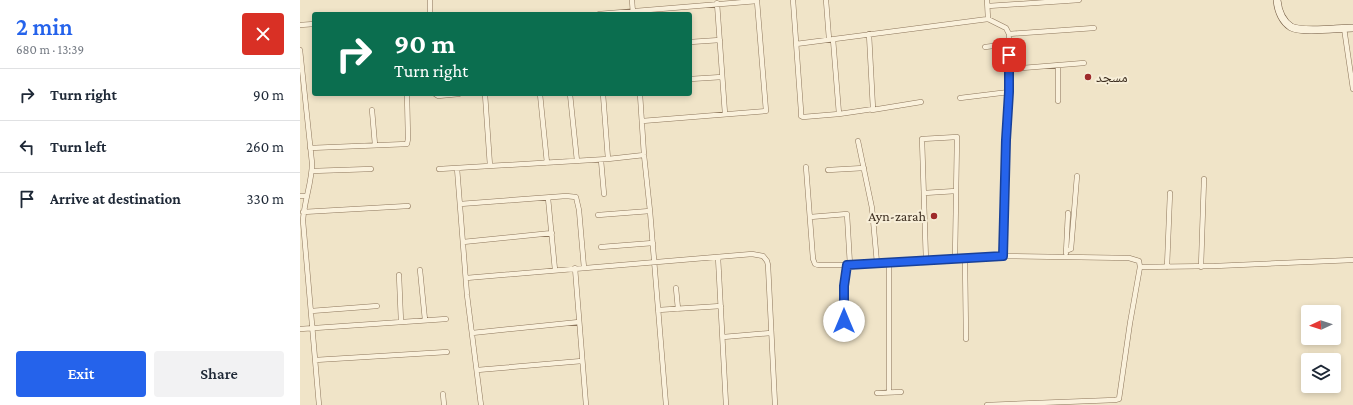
<!DOCTYPE html>
<html lang="en">
<head>
<meta charset="utf-8">
<style>
	body { margin:0; font-family:"Crimson Pro","Noto Naskh Arabic",serif; background:#f2f2f3; color:#1f2937; height:100vh; display:flex; flex-direction:column; font-size:15px; white-space:nowrap }
	* { box-sizing:border-box; margin:0 }
	p { font-size:13px; color:#747a83 }
	.icon { flex:none; width:22px; height:22px; fill:none; stroke:currentColor; stroke-width:2; stroke-linecap:round; stroke-linejoin:round }
	.map { position:relative; flex:1; overflow:hidden }
	.sheet { display:flex; flex-direction:column; background:#fff; width:300px }
	.sheet>* { flex:none }
	.hud { position:absolute; left:12px; top:12px; width:380px; height:84px; border-radius:4px; box-shadow:0 2px 6px #0003; background:#0b6e4f; color:#fff; overflow:hidden }
	.needle { width:26px; rotate:266deg }
	.controls { position:absolute; left:1001px; top:305px; display:grid; gap:8px }
	.controls a { display:grid; place-items:center; width:40px; height:40px; border-radius:4px; background:#fff; box-shadow:0 2px 6px #0003; font-size:20px }
	.pin { position:absolute; display:grid; place-items:center; width:34px; height:34px; color:#fff; margin:-17px; border-radius:8px; box-shadow:0 2px 6px #0006 }
	.me { position:absolute; width:44px; margin:-22px; rotate:0deg; stroke-linejoin:round; filter:drop-shadow(0 0 3px #0008) }
	.turn { display:flex; align-items:center; gap:14px; height:84px; padding:0 16px; font-size:18px }
	.turn .icon { width:52px; height:52px; stroke-width:2.5 }
	.turn b { display:block; font-size:28px; line-height:34px }
	.round { display:grid; place-items:center; flex:none; width:42px; height:42px; border-radius:4px; background:#f2f2f3 }
	.headline { display:flex; align-items:center; justify-content:space-between; height:68px; padding:0 16px }
	h1 { font-size:24px; font-weight:600; line-height:30px; color:#2563eb }
	.cta { display:flex; gap:8px; margin-top:auto; padding:8px 16px }
	.cta a { flex:1; height:46px; border-radius:4px; background:#2563eb; color:#fff; font-size:16px; font-weight:600; line-height:46px; text-align:center }
	.cta a+a { background:#f2f2f3; color:#1f2937 }
	ul { padding:0; list-style:none }
	li { display:flex; align-items:center; gap:12px; height:52px; padding:0 16px; border-top:1px solid #e0e1e3 }
	li div { flex:1 }
	li b { display:block; font-size:15px }
	li em { font-style:normal }
	main { display:flex; flex:1; min-height:0 }
	.map>svg:first-child { display:block }
</style>
</head>
<body>
<main>
<section class="sheet">
<div class="headline"><div><h1>2 min</h1><p>680 m · 13:39</p></div><a class="round" style="background:#d93025;color:#fff"><svg class="icon" aria-label="close" viewBox="0 0 24 24"><path d="M6 6l12 12M18 6L6 18"/></svg></a></div>
<ul>
<li><svg class="icon" aria-label="right" viewBox="0 0 24 24"><path d="M7 20v-9h11M14 6l5 5-5 5"/></svg><div><b>Turn right</b></div><em>90 m</em></li>
<li><svg class="icon" aria-label="left" viewBox="0 0 24 24"><path d="M17 20v-9H6M10 6l-5 5 5 5"/></svg><div><b>Turn left</b></div><em>260 m</em></li>
<li><svg class="icon" aria-label="arrive" viewBox="0 0 24 24"><path d="M6 21V4h12l-3 4 3 4H6"/></svg><div><b>Arrive at destination</b></div><em>330 m</em></li>
</ul>
<div class="cta"><a>Exit</a><a>Share</a></div>
</section>
<div class="map">
<svg width="1053" height="405" viewBox="0 0 1053 405">
	<rect width="100%" height="100%" fill="#f0e4c8"/>
	<g fill="none" stroke-linecap="round" stroke-linejoin="round">
		<defs>
			<path id="minor" d="M130,0v14
				M332,0l1,14
				M493,0l8,111v5l2,1 36,-3 -6,-75
				M526,0l3,39
				M687,0l1,19
				M417,3l8,111
				M688,6l91,-6
				M299,14l158,-13 9,110 -124,10
				M0,25l14,-1
				M1044,28l9,61
				M709,34l85,-6
				M390,42l30,-2
				M496,44l192,-25 18,9 3,6 1,35 -5,96 -2,91
				M685,47l24,-3
				M0,50l12,113c0,20 -8,38 -9,58l16,184
				M758,65v36
				M710,69l74,-6
				M390,79l32,-2
				M135,94l3,2 21,-2
				M185,94l5,72
				M240,94l7,69
				M270,94l7,67
				M303,94l5,65
				M340,94l4,61 6,56 16,194
				M660,98l49,-6
				M72,110l3,35
				M572,110l49,-8
				M539,114l34,-5 -4,-75
				M558,141l14,67 5,55
				M10,148l97,-4 1,-5 -1,-45
				M301,160l3,34
				M506,167l7,92 2,5 3,1h32l153,-9 126,2 10,3 1,6 -10,56 -11,76 -4,1 -128,5
				M157,168l10,127 14,110
				M139,169l169,-10 36,-4
				M528,170l36,-2
				M12,171l59,-2
				M624,193l32,-2
				M0,196h6
				M248,198l7,72
				M160,204l106,-8 10,1 3,13 5,58
				M3,212l105,-6
				M298,215l52,-4
				M510,217l37,-3 3,51
				M163,242l89,-9
				M301,247l52,-4
				M766,251l5,-2 6,-73
				M766,253l2,-40
				M418,257l8,148
				M665,259l1,80
				M626,261l-4,-122 35,-2 -2,122
				M589,263v129
				M840,267l75,-1 138,-6
				M867,267l3,-74
				M901,267l3,-88
				M275,268l11,137
				M120,270l5,50
				M99,275l2,47
				M166,278l286,-24 11,2 4,5 1,4 7,140
				M376,288l2,21
				M358,310l63,-4
				M11,311l66,-5
				M0,329l146,-10
				M172,333l107,-11
				M544,334v-48l3,-21
				M423,337l48,-4
				M15,360l132,-8
				M177,370l105,-9
				M577,393l24,-1
				M143,394l1,11"/>
			<path id="secondary" d="M977,0c1,10 5,21 14,27 12,6 47,1 62,1"/>
		</defs>
		<use href="#minor" stroke="#8d765c" stroke-width="5.5"/>
		<use href="#secondary" stroke="#6f573f" stroke-width="8"/>
		<use href="#minor" stroke="#faf1dc" stroke-width="4.5"/>
		<use href="#secondary" stroke="#faf1dc" stroke-width="7"/>
	</g>
	<g fill="none" stroke-linecap="round" stroke-linejoin="round">
		<defs>
			<path id="route" d="M544,321v-35l3,-21 156,-9 3,-116 3,-48v-37"/>
		</defs>
		<use href="#route" stroke="#184099" stroke-width="10"/>
		<use href="#route" stroke="#2563eb" stroke-width="7"/>
	</g>
	<g fill="#9e2a2b" stroke="#f7eed8" stroke-width="1.5">
		<circle cx="788" cy="77" r="4"/>
		<circle cx="634" cy="216" r="4"/>
	</g>
	<g text-anchor="middle" dominant-baseline="central" stroke-width="4" stroke-linejoin="round" paint-order="stroke">
		<g font-size="14" fill="#3d2e20" stroke="#f7eed8" text-anchor="start">
			<text x="796" y="77">مسجد</text>
			<text x="626" y="216" text-anchor="end">Ayn-zarah</text>
		</g>
	</g>
</svg>
<div class="controls">
<a><svg class="needle" viewBox="-14 -14 28 28"><path d="M0-13l5 13h-10z" fill="#e53935"/><path d="M0 13l5-13h-10z" fill="#747a83"/></svg></a>
<a><svg class="icon" aria-label="layers" viewBox="0 0 24 24"><path d="M12 4l9 5-9 5-9-5zM3 14l9 5 9-5"/></svg></a>
</div>
<div class="pin" style="left:709px;top:55px;background:#d93025"><svg class="icon" aria-label="arrive" viewBox="0 0 24 24"><path d="M6 21V4h12l-3 4 3 4H6"/></svg></div>
<svg class="me" style="left:544px;top:321px" viewBox="-20 -20 40 40"><circle r="19" fill="#fff"/><path d="M0-13L10 11 0 6-10 11z" fill="#2563eb"/></svg>
<div class="hud">
<div class="turn"><svg class="icon" aria-label="right" viewBox="0 0 24 24"><path d="M7 20v-9h11M14 6l5 5-5 5"/></svg><div><b>90 m</b>Turn right</div></div>
</div>
</div>
</main>
</body>
</html>
